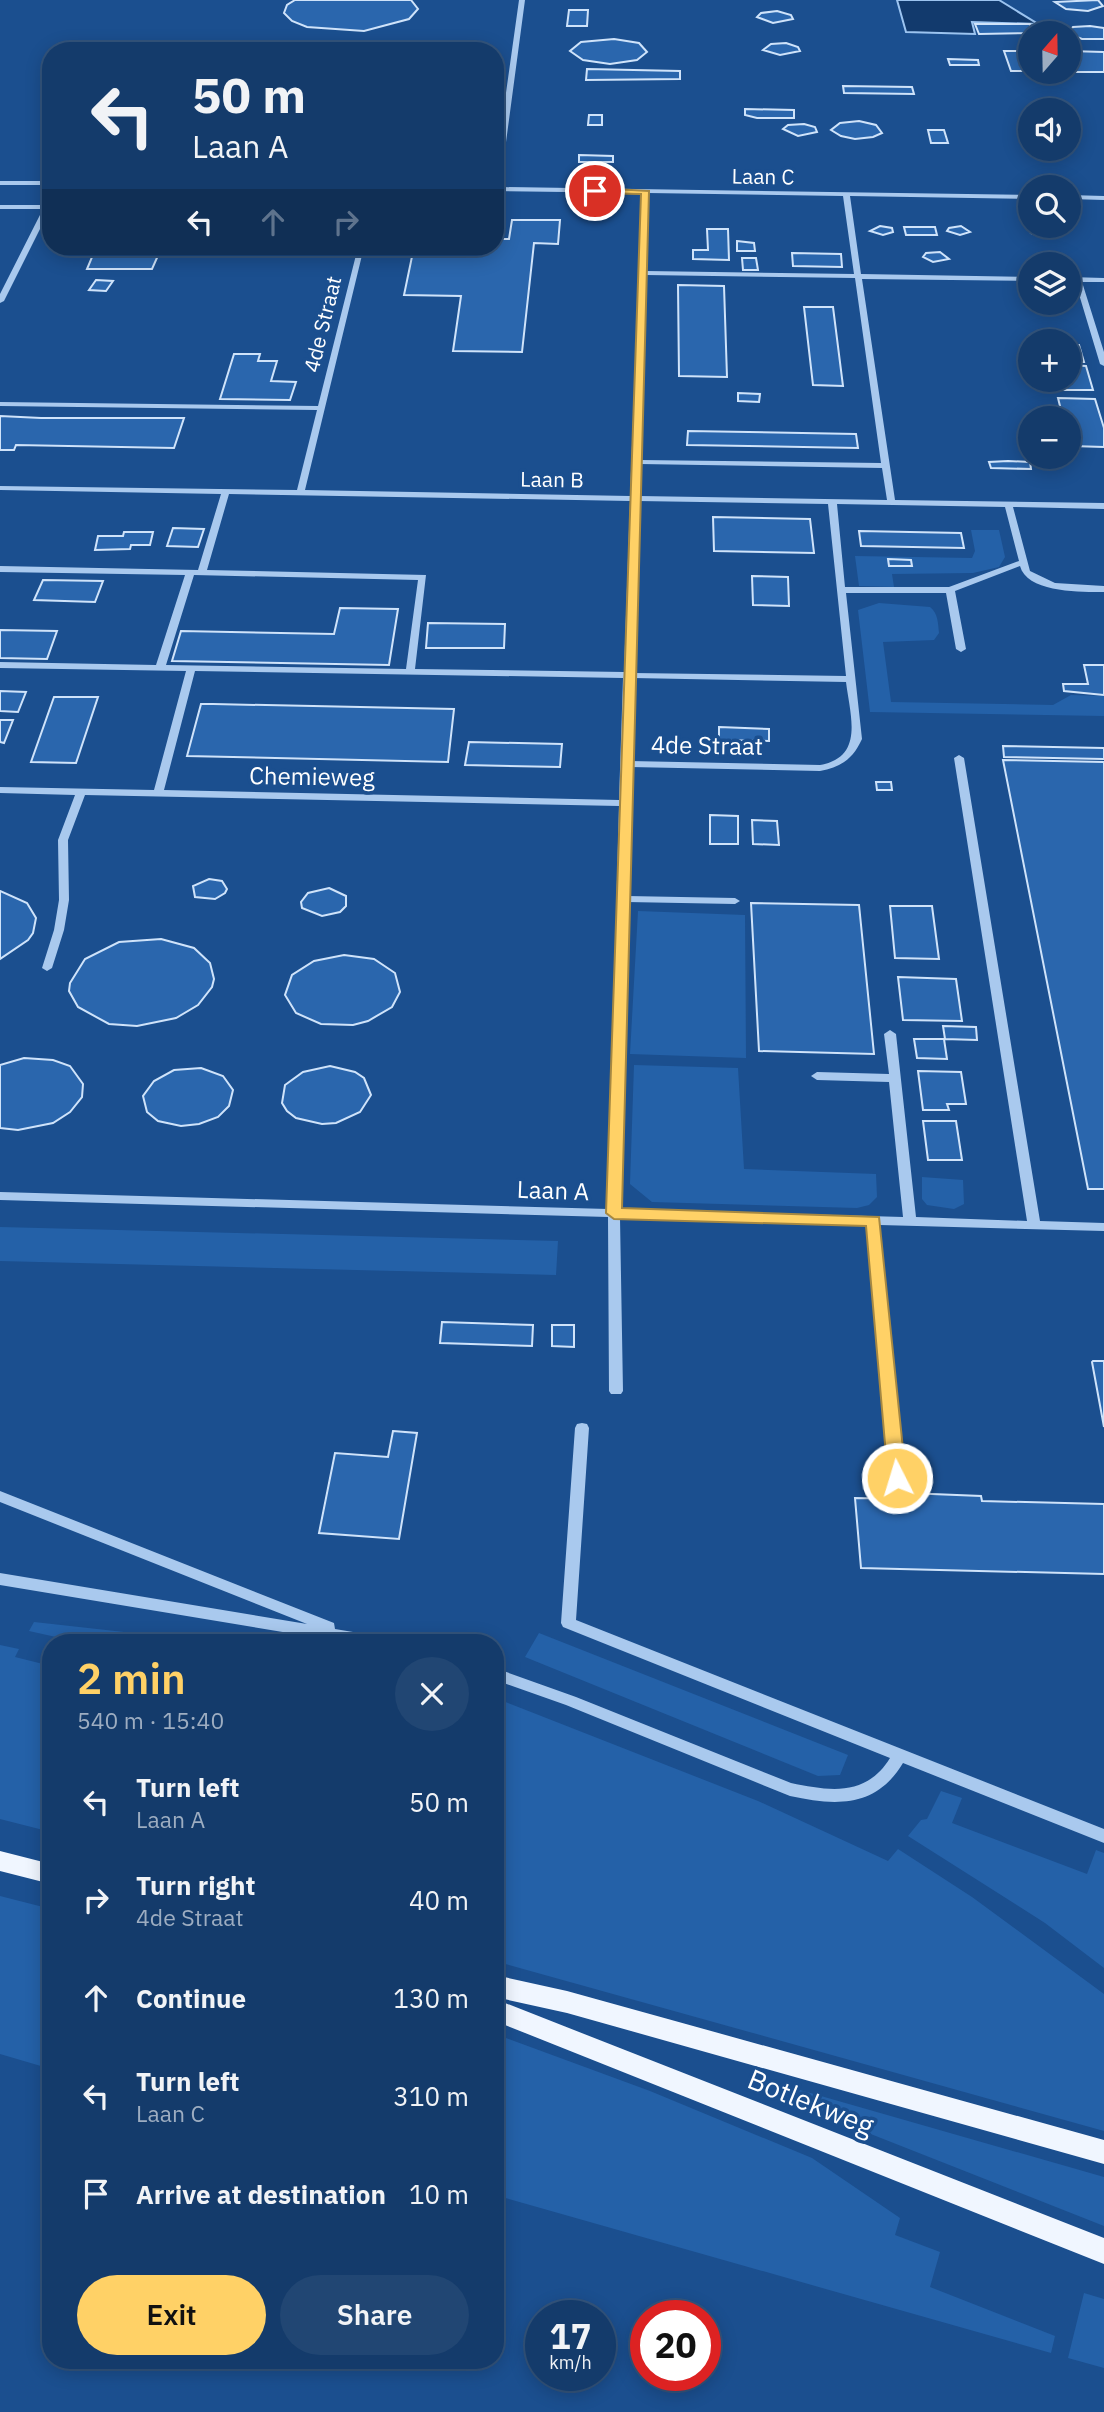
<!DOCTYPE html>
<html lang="en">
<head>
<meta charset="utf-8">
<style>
	body { margin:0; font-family:"IBM Plex Sans",sans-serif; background:#214673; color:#f1f3f6; height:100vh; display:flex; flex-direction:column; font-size:26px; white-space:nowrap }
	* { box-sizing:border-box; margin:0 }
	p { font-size:23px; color:#9dadc1 }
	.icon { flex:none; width:38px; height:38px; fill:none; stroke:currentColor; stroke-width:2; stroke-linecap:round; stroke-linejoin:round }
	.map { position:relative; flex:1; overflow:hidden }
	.panel { position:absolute; left:42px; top:1634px; width:462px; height:735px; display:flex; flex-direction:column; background:#143b6b; border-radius:28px; box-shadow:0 4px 18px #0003,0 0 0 2px #33557e }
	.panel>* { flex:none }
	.hud { position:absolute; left:42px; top:42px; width:462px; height:214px; border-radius:28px; box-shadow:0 4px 18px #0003,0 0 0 2px #33557e; background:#143b6b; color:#f1f3f6; overflow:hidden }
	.needle { width:46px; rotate:20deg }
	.buttons { position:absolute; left:1018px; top:21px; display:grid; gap:14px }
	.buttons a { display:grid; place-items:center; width:63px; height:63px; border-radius:50%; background:#143b6b; box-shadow:0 4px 18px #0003,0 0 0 2px #33557e; font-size:35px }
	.speed { position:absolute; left:525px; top:2300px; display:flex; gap:14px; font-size:35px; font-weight:700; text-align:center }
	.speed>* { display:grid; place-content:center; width:91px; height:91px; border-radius:50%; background:#143b6b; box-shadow:0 4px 18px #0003,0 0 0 2px #33557e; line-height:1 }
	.speed small { font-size:18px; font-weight:400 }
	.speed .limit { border:10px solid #d22; background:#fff; color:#111 }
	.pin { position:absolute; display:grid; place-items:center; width:60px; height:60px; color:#fff; margin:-30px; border:4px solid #fff; border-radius:50%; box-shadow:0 2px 7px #0007 }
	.me { position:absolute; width:77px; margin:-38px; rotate:355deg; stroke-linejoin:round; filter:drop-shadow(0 0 5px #0008) }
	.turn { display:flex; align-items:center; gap:24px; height:147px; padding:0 35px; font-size:32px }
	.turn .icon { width:91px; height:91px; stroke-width:2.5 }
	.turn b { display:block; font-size:49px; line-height:60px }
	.lanes { display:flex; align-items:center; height:66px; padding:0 35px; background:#0003; justify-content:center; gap:35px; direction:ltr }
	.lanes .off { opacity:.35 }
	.round { display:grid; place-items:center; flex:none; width:74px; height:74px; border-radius:37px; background:#214673 }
	.head { display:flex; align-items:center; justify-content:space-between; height:119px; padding:0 35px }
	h1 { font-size:42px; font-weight:600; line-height:52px; color:#ffd166 }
	.primary-button { display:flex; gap:14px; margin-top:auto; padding:14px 35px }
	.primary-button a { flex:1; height:80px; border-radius:42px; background:#ffd166; color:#111; font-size:28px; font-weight:600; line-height:80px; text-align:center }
	.primary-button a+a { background:#214673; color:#f1f3f6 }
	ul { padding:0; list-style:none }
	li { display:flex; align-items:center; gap:21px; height:98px; padding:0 35px }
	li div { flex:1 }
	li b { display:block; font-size:26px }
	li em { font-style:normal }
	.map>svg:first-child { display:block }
</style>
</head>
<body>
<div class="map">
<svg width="1104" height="2412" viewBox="0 0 1104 2412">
	<rect width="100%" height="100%" fill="#1b4f8f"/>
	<path fill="#2461a8" d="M971,530h28l6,27 -6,10 -26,6 -81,1 2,13 -35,-1 -4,-30 117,2 3,-7z
		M879,603l51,4c8,6 8,16 9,26l-5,7 -51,2 8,60 162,3 18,-10 33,1v20l-234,-4 -12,-102z
		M638,911l107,4 1,143 -116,-4z
		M634,1065l104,3 6,101 132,5 1,23 -8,8 -12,3 -205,-6 -22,-18z
		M922,1177l41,3 1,24 -10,5 -27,-4 -5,-6z
		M0,1227l558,14 -2,34 -556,-14z
		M34,1622l189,21h-140l-54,-12z
		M539,1633l309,122 -8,20 -22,1 -293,-119z
		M0,1645l19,4 -4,8 36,9v166l-51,-13z
		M495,1698l263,103 130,60 10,-12 74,48 132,97v137l-609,-170z
		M941,1791l21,7 -10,25 135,51 9,-24 8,3v115l-59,-45 -137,-87 13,-16 6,-1z
		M0,1896l51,13v160l-51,-15z
		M495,2034l155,57 162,67 88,60 -5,17 45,17 -10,35 125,49 -4,17 -556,-158z
		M793,2088l311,89v49l-312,-123 -7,-8z
		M1084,2293l20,6v69l-36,-10z"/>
	<path fill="#123a6d" stroke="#9cc4f0" stroke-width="2" d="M897,0h102l39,24 -66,-2 3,12 -69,-2z"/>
	<path fill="#2a66ad" stroke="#cfe3fa" stroke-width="2" d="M411,0l7,9 -9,10 -45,12 -57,-4 -15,-6 -8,-8 3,-8 8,-5z
		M1098,0l5,6 -15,5 -22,-2 -11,-7z
		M569,10h19l-1,16h-20z
		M777,11l14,4 2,4 -20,4 -16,-6 4,-4z
		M975,24h55l3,9 -54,1z
		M1090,26l14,2v11h-22l-15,-6 6,-6z
		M614,39l25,4 8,9 -10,8 -27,4 -27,-4 -13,-9 11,-9z
		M786,43l12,4 2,4 -20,4 -17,-5 8,-6z
		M1004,51h27v20h-20z
		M1069,51l35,1v20h-35z
		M948,59l30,1 1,5h-29z
		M587,69l93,2v8l-94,1z
		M843,86l69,1 2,7 -70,-1z
		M745,109l49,1v8h-37l-12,-3z
		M589,115h13v10h-14z
		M859,121l17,4 6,8 -9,4 -18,2 -14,-3 -10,-6 9,-7z
		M804,124l11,3 2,5 -19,4 -15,-7 5,-4z
		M928,130h16l4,13h-17z
		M579,155l34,1v6h-34z
		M512,220h48l-2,24 -24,-1 -12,109 -69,-1 8,-55 -57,-1 10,-48h81v-8h14z
		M880,226l12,2 1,4 -10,3 -13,-4z
		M961,226l9,6 -10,3 -13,-4 2,-3z
		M904,227h31l2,8h-31z
		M1045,227l11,7 -14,3 -11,-4 1,-4z
		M707,229h21l1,31 -36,-1v-9h15z
		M737,241l17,2 1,8h-18z
		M252,247h44l-1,5 -45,-1z
		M95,250l65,1 -8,18h-65z
		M940,252l9,7 -16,3 -10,-5 3,-4z
		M792,253l49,1 1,13 -49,-1z
		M742,258h14l2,12h-15z
		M96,280l17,1 -7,10 -17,-1z
		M678,285l46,1 3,91 -48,-1z
		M804,307h29l10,79 -30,-1z
		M1069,345h10l5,17h-15z
		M234,354h26l-2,7h19l-6,20 25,1 -6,18 -70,-1z
		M1069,365l17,1 7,24h-34l-2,-9 -5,-1h17z
		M738,393l22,1 -1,8 -21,-1z
		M1058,398l37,1 9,29v19l-32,-1 -3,-28h-6z
		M0,416l41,2h143l-10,30 -158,-3 -2,5h-14z
		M688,431l168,3 2,14 -171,-3z
		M1008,461l22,1 1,7 -40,-1 -2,-6z
		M713,517l97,2 4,34 -100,-2z
		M173,528l31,1 -6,18 -31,-1z
		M859,531l102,2 3,15 -103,-2z
		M124,532h29l-3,13h-19l-1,4 -35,1 3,-14h25z
		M888,559l23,1 1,6h-23z
		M752,576l36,1 1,29 -36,-1z
		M43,580l60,1 -8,21 -61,-2z
		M340,608l58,1 -9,56 -217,-4 9,-30 153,3z
		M428,623l77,1 -1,24h-78z
		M0,630l57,1 -10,28 -47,-1z
		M1084,665h20v30l-40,-4 -1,-7h25z
		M0,691l26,1 -8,20 -18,-1z
		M54,697h44l-22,66 -45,-1z
		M201,704h12l241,5 -6,53 -261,-6z
		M0,720h13l-9,23 -4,-1z
		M719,727l50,2v12l-50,-1z
		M469,742l93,2 -2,23 -95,-2z
		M1003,746l101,2v11l-100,-2z
		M1003,760l101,2v427h-16z
		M876,782h15l1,8h-15z
		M710,815l28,1v28h-28z
		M752,820l25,1 2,24 -26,-1z
		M209,879l13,2 5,8 -2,4 -10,6 -20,-2 -2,-11z
		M329,888l17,8v10l-6,6 -18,4 -20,-8 -1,-6 7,-9z
		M0,891l27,12 9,15 -3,15 -5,7 -28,19z
		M751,903l108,2 15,149 -115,-3z
		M890,906h42l7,53 -44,-1z
		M161,939l33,9 16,15 4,16 -2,8 -14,18 -22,13 -39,8 -28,-2 -31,-17 -9,-16 1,-8 15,-24 34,-17z
		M344,955l30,4 21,14 5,19 -8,15 -24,14 -15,4 -32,-1 -25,-11 -11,-18 7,-20 22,-14z
		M898,977l58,2 6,42 -59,-1z
		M943,1026l33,1 1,13 -32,-1z
		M914,1039h30l3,20 -30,-1z
		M24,1058l29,2 17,6 13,18 -1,13 -12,15 -17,11 -35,7 -18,-2v-63z
		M330,1066l25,6 9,6 7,17 -11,17 -24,11 -14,1 -26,-6 -9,-7 -5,-8 3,-18 18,-13z
		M201,1068l22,8 10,14 -4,16 -11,11 -19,7 -18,2 -23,-5 -11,-9 -4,-16 11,-15 20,-11z
		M918,1071l43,1 5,32h-19l2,6h-26z
		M923,1121h33l6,39h-34z
		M442,1322l91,3 -1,21 -92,-3z
		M552,1325h22v22l-22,-1z
		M1093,1361h11v66l-12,-65z
		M393,1431l24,2 -18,106 -80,-6 16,-80 53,4z
		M907,1493l74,3 1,5 122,3v70l-243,-6 -6,-70 53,1z"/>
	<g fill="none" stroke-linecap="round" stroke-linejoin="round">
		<path fill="#a9c9ee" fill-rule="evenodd" d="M519,0h6l-25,187 531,8v4l-181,-3 11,78 170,3v4l-169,-2 33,221 209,3v6l-91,-2 17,64 25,12 49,3v6c-22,0 -77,1 -84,-26l-65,25 11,58 -5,3 -5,-3 -10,-56h-100l16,146c-9,20 -21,28 -42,32l-190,-4 -3,129 108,2 5,3 -5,3 -108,-2 -7,307 283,8 -14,-135 -72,-2 -6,-4 6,-4 72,2 -5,-40 6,-4 6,4 20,183 111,4 -73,-463 5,-3 5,3 76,463 64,2v8l-224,-6 24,253 -2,4 -5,1 -5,-1 -2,-4 -23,-253 -247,-7 3,173 -2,3h-10l-2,-3 -1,-174 -608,-17v-8l608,17 11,-403 -534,-11 -17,45 1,60 -5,30 -12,38 -5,3 -5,-3 12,-38 5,-30 -1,-60 17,-45 -75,-2v-6l154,3 32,-119 -186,-3v-6l156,3 29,-90 -185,-3v-6l198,4 23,-76 -221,-4v-4l297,4 20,-80 -317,-4v-4l318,4 40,-159h6l-59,243 325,6 12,-303 -147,-2v-20zM648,193l195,3 11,78 -208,-3zM646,275l209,3 26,185 -241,-3zM640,464l242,4 5,32 -248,-4zM229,494l401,7 -6,171 -209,-3 11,-94 -219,-5zM638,501l190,3 18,172 -213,-3zM837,504l168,3 14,54 -70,26h-104zM194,575l224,5 -12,89 -240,-4zM195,671l428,7 -4,122 -455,-10zM633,678l213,4c4,33 19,75 -26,83l-190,-4z
			M0,181h51v4h-51z
			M1069,195l35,1v4l-35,-1z
			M51,198v9l-47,94 -4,2v-9l43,-85h-43v-4h45z
			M1069,277l35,1v4h-22l22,70v14l-4,-2 -25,-83h-6z
			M582,1423l5,1 2,4 -13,192 528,209v14l-201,-80c-27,45 -67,43 -113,33l-224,-91 -71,-25v-12l81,29 215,86c39,8 75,14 99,-25l-327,-131 -2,-4 14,-195 2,-4z
			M0,1491l334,132 1,6 48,8 5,2 2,4h-41l-349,-58v-12l307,51 -307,-122z"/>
		<path fill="#f0f6ff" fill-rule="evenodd" d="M0,1851l51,13v20l-51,-13z
			M495,1975l72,16 537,149v24l-537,-151 -72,-16z
			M495,1999l609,239v26l-609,-243z"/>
	</g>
	<path fill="#ffd166" stroke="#a68842" stroke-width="2" d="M595,188l54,3 -27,1017 257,9 27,261 -9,7 -9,-7 -22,-252 -252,-7 -8,-6 35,-1019 -49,-1z"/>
	<g text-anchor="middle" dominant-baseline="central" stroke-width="7" stroke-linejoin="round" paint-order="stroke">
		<g font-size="21" fill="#fff" stroke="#1b4f8f">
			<text transform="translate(763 176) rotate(1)">Laan C</text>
			<text transform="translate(322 324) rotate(-76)">4de Straat</text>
			<text transform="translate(552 479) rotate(1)">Laan B</text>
		</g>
		<g font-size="24" fill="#fff" stroke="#1b4f8f">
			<text transform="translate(707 745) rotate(1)">4de Straat</text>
			<text transform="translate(312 776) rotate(1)">Chemieweg</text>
			<text transform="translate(553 1190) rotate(2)">Laan A</text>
		</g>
		<g font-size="28" fill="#fff" stroke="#1b4f8f">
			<text transform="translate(811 2102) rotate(22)">Botlekweg</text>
		</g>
	</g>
</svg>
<div class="buttons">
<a><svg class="needle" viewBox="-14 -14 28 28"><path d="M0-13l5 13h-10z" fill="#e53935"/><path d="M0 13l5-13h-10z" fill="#9dadc1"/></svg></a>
<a><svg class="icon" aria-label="sound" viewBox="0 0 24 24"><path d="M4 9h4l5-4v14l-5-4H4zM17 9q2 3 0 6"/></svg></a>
<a><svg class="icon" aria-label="search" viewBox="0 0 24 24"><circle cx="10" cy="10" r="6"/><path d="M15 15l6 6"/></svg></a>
<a><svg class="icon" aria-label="layers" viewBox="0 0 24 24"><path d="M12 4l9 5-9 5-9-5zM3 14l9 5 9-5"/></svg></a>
<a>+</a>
<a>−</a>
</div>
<div class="speed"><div>17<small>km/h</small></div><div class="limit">20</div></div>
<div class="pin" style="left:595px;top:191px;background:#d93025"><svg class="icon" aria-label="arrive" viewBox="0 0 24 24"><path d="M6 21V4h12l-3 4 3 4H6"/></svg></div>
<svg class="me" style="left:897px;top:1478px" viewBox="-20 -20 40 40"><circle r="17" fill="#ffd166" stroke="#fff" stroke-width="3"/><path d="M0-11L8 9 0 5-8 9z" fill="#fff"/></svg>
<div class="hud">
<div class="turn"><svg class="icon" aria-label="left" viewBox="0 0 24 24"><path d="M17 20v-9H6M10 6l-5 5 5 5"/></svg><div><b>50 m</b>Laan A</div></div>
<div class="lanes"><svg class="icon" aria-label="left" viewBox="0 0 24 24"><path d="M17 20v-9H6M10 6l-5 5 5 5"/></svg><svg class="icon off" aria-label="ahead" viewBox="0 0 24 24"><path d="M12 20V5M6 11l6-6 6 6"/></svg><svg class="icon off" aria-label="right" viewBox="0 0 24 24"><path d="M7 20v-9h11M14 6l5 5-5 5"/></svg></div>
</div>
<section class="panel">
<div class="head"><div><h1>2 min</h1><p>540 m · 15:40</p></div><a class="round"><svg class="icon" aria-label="close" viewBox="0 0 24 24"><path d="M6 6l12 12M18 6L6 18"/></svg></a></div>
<ul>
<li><svg class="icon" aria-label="left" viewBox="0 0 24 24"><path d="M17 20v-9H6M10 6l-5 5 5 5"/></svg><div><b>Turn left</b><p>Laan A</p></div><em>50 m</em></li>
<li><svg class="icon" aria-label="right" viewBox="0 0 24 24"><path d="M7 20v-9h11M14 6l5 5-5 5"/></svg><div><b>Turn right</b><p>4de Straat</p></div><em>40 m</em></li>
<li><svg class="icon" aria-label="ahead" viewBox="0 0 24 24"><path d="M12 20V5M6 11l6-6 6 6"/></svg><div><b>Continue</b></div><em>130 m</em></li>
<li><svg class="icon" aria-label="left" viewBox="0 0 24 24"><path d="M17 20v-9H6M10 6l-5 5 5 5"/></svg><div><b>Turn left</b><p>Laan C</p></div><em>310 m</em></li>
<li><svg class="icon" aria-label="arrive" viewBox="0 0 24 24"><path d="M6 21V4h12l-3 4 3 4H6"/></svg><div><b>Arrive at destination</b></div><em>10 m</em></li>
</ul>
<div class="primary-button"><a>Exit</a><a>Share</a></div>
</section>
</div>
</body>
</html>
